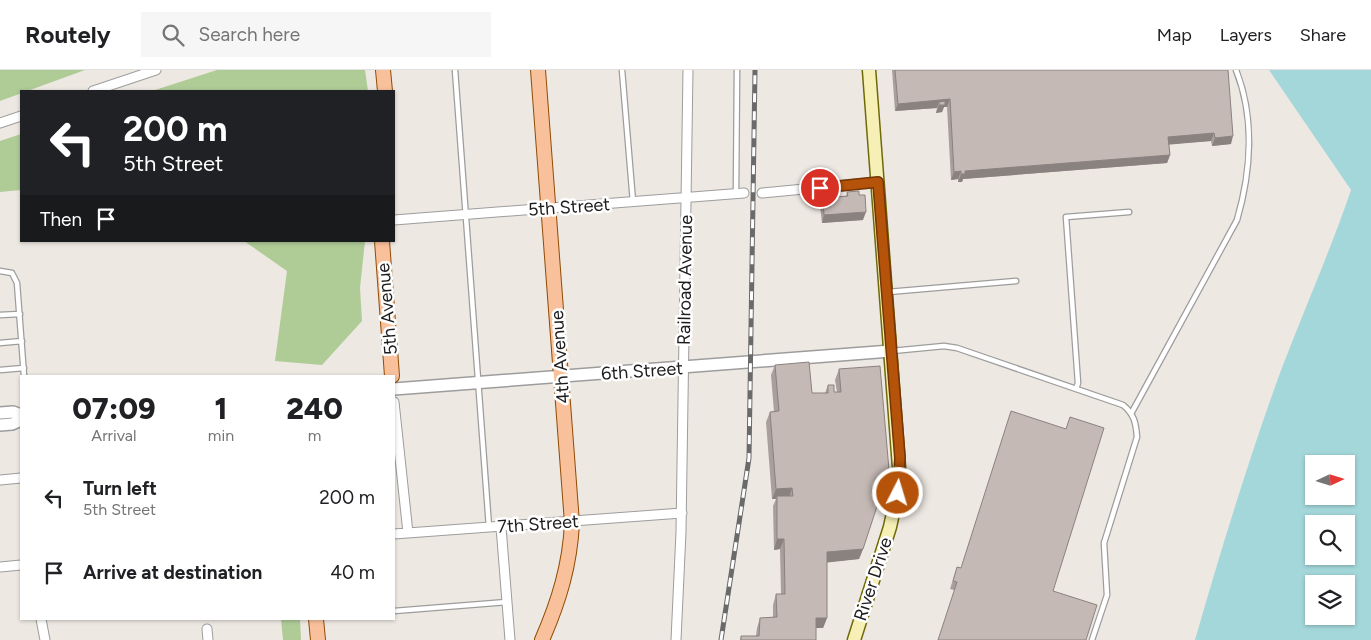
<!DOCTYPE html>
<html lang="en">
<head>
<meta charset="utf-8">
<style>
	body { margin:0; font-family:Figtree,sans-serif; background:#f6f6f6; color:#202124; height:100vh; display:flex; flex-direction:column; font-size:19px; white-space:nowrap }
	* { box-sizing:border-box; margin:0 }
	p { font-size:16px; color:#757577 }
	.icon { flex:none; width:28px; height:28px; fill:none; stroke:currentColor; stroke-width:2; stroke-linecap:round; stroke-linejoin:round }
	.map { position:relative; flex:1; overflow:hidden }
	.panel { position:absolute; left:20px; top:305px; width:375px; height:245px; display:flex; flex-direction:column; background:#fff; border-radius:0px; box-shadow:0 1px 4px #0004 }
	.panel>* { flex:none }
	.top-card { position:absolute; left:20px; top:20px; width:375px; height:152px; border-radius:0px; box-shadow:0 1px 4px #0004; background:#202124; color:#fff; overflow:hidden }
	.needle { width:32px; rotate:86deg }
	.fabs { position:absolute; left:1305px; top:385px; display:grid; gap:10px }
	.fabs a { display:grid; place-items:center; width:50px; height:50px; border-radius:0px; background:#fff; box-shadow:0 1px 4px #0004; font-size:25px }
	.pin { position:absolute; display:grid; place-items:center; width:42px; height:42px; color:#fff; margin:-21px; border:2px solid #fff; border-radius:50%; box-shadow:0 1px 5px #0007 }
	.me { position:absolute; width:55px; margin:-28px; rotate:5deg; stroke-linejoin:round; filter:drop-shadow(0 0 4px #0008) }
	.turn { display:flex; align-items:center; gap:18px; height:105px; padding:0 20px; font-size:22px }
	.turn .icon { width:65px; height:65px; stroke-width:2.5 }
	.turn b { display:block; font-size:35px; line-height:42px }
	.then { display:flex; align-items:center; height:48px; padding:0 20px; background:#0003; gap:10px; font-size:19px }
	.eta { display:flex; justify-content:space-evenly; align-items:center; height:85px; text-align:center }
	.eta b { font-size:30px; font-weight:800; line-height:35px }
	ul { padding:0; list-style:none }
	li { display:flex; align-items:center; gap:15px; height:75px; padding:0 20px }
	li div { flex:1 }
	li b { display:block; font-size:19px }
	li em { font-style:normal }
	header { display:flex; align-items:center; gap:30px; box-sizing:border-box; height:70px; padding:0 25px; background:#fff; border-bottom:1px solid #e0e0e0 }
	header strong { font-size:24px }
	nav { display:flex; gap:28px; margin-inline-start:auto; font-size:18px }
	.search { width:350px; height:45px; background:#f6f6f6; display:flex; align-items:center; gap:12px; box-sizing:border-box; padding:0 18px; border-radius:0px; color:#757577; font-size:19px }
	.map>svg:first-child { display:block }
</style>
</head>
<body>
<header>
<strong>Routely</strong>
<div class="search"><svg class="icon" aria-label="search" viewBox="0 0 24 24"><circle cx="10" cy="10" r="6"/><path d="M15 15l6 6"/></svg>Search here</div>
<nav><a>Map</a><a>Layers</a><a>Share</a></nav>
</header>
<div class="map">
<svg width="1371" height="570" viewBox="0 0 1371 570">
	<rect width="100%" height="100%" fill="#ede8e2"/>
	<path fill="#afcc97" d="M0,0h85l-85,31z
		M217,0h148l3,21h-216z
		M21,64v56l-21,2v-51z
		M244,171h121l-5,47 2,33 -40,44 -47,-4 12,-90z
		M281,549h19l1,21h-18z"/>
	<path fill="#a3d7da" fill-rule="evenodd" d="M1269,0h102v570h-176c26,-90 53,-179 85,-267 23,-61 50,-121 71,-183zM1314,394h32v32h-32zM1314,454h32v32h-32zM1314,514h32v32h-32z"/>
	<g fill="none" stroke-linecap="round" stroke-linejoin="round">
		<defs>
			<path id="service" d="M455,0l34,457
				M622,0l11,132
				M736,123l1,-123
				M0,201l12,2 5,10 7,93
				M888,222l128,-11
				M0,245l20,-1
				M0,273l22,-2
				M892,281l52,-5 13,2 166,57c11,9 13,18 14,32l-33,106 3,52 -15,45
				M0,300l24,-2
				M1076,319l2,-6 -12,-166 63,-5
				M1132,342l105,-192c14,-48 18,-102 -1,-150
				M394,541l113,-9"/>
			<path id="minor" d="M93,21l63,-21
				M0,53l21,-7
				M762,123l116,-11
				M394,150l350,-27
				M394,332l14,131
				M0,410l21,-2
				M501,457l9,113
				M394,464l288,-21
				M0,497l21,-2
				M41,549l4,21
				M207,559l1,11
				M676,570l5,-108 7,-462"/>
			<path id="tertiary" d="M394,319l497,-38
				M0,343l13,-1 8,3
				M0,355l12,-1 9,-4"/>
			<path id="secondary" d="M854,570l36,-113 10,-46 -31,-411"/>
			<path id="primary" d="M383,0l2,21
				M538,0l34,453c-2,42 -13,78 -30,117
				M382,171l10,135
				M316,549l2,21"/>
		</defs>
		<use href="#service" stroke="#9d9d9d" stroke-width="7"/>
		<use href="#minor" stroke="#9d9d9d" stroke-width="11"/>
		<use href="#tertiary" stroke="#9d9d9d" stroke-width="14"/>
		<use href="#secondary" stroke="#6f6907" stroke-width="15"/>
		<use href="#primary" stroke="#904b04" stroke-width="16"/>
		<use href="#service" stroke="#fff" stroke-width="4.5"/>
		<use href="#minor" stroke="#fff" stroke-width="9"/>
		<use href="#tertiary" stroke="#fff" stroke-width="11"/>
		<use href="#secondary" stroke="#f7f0b6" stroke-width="12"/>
		<use href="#primary" stroke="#f9c19b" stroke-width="14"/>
		<defs>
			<path id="rail" d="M721,570l28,-182 6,-388"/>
		</defs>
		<use href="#rail" stroke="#6a6a6a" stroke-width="5"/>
		<use href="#rail" stroke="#fff" stroke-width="3" stroke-dasharray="9" stroke-linecap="butt"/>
	</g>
	<path fill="#a99f9c" d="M892,0h336l3,74 -19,2 -1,-5 -42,3 1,11 -3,8 -204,16 -1,3h-4v-3l-7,1 -4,-73h-3l-2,5 -6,1 1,-5 -42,3z
		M847,122l16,28 -41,3 -2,-17 3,-8 23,-2z
		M775,295l37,28h13l3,-8 6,7h3l-2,-12 4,-11 24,180 -4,10 -32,3v56l-4,10h-7v12h-76l1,-4h15l1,-8 3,-10 13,-1v-12l3,-11h5l-1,-45 -6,1 -1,-44 3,-7h-4l-6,-77 4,-10h4l-3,-37z
		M957,497l96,24 -99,-1 -4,-1z"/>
	<path fill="#8a827f" d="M950,29l-3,8h-3l-2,5 -6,1 3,-8v-3l-2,6 -42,3 3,-7z
		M1214,63l-3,8 -46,4 3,-8z
		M1233,66l-2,8 -19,2 3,-8z
		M1170,85l-3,8 -204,16 -1,3h-4l3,-8 4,-3z
		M961,101l-3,8 -7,1 3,-8z
		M866,142l-3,8 -41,3 2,-8z
		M792,418l-3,10 -12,-2 -1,3h-4l4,-10z
		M777,469h7l-4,10 -6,1z
		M863,479l-4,10 -36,4 4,-11z
		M816,548h11l-4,10h-11z"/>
	<path fill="#c5b9b5" stroke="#8a827f" d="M895,0h333l5,66 -18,2 -1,-5 -46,4 2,18 -205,16v3h-4v-3l-7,1 -4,-73 -52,5z
		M945,31v4h-6v-3z
		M859,121v4h6l1,17 -42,3 -1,-17 25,-2 -1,-4z
		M809,292l3,31h16v-8h6v7h7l-2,-23 41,-3 9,104 -26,79 -36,3v66h-11v22h-75v-4h18l1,-18 17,-1 -1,-23h9l-1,-55h-7v-43h16l-1,-8 -16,1 -6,-77 9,-1 -4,-46z
		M1011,341l55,18 4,-12 34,11 -51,163 44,14 -11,35h-148l19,-58 -4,-1 4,-14 4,1z"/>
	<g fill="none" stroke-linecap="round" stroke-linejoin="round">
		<defs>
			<path id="route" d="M820,118l58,-6 22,276 -2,35"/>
		</defs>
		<use href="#route" stroke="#753606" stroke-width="12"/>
		<use href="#route" stroke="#b45309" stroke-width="9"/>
	</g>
	<g text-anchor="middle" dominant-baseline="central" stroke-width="5" stroke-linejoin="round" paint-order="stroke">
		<g font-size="18" fill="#1c1c1c" stroke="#fff">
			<text transform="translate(569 137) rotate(-4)">5th Street</text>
			<text transform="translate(685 210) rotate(-89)">Railroad Avenue</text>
			<text transform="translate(387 239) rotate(-95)">5th Avenue</text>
			<text transform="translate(560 287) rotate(-94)">4th Avenue</text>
			<text transform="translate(642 301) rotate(-4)">6th Street</text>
			<text transform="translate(538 454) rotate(-4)">7th Street</text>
			<text transform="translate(873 509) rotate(-72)">River Drive</text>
		</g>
	</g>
</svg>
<div class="fabs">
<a><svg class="needle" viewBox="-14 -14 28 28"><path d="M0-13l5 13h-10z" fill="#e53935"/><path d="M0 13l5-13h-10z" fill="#757577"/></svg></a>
<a><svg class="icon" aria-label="search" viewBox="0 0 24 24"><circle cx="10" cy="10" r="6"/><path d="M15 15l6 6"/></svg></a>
<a><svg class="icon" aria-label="layers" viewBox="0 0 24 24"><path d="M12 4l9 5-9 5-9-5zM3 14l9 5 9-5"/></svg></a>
</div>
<div class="pin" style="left:820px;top:118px;background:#d93025"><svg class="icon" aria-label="arrive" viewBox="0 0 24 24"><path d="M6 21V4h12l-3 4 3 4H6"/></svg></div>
<svg class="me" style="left:898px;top:423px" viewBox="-20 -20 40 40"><circle r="17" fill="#b45309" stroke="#fff" stroke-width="3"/><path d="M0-11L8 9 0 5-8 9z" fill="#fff"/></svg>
<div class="top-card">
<div class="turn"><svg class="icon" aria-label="left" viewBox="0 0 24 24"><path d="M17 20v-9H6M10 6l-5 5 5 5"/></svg><div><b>200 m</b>5th Street</div></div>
<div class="then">Then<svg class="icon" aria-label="arrive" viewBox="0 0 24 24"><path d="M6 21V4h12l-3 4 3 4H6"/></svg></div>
</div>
<section class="panel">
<div class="eta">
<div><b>07:09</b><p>Arrival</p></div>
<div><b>1</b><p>min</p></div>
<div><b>240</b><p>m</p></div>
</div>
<ul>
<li><svg class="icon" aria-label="left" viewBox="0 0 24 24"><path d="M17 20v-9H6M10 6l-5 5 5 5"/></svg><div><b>Turn left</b><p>5th Street</p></div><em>200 m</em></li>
<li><svg class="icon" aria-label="arrive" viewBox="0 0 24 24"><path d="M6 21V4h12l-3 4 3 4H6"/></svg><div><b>Arrive at destination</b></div><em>40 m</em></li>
</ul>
</section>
</div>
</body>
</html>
